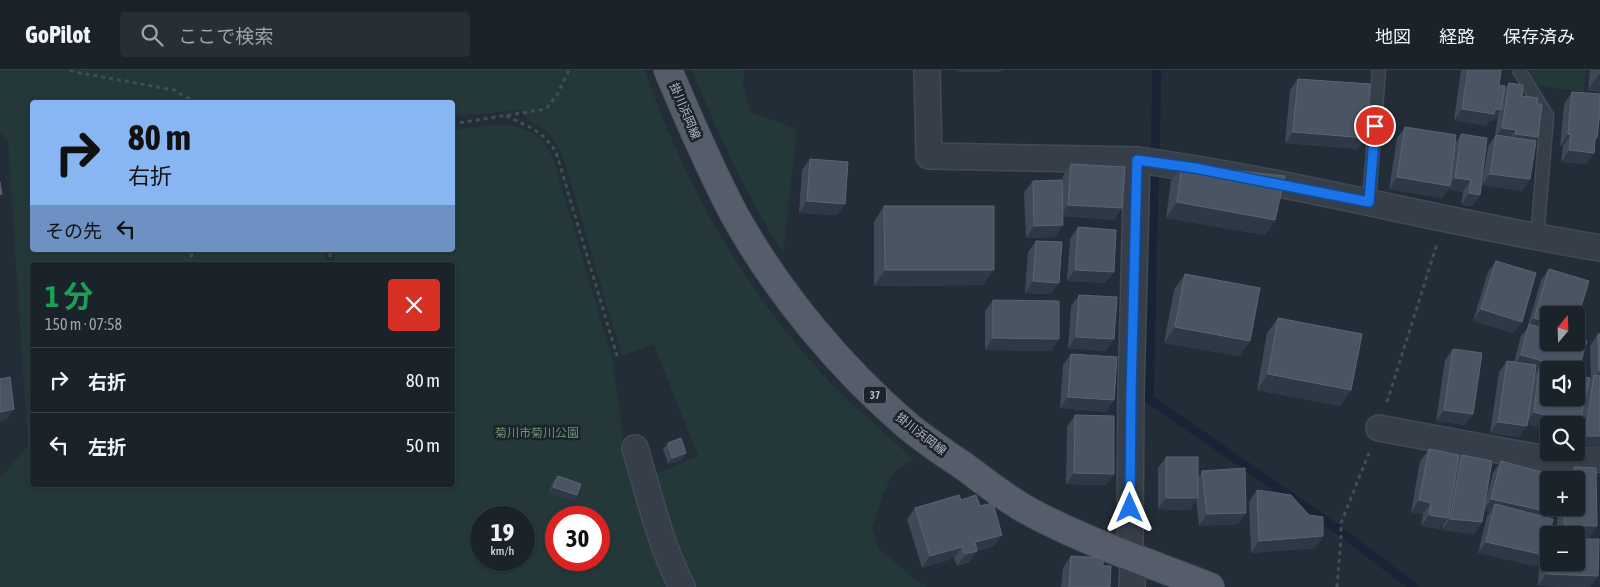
<!DOCTYPE html>
<html lang="ja">
<head>
<meta charset="utf-8">
<style>
	body { margin:0; font-family:"Asap Condensed","Noto Sans JP",sans-serif; background:#272f36; color:#f1f3f6; height:100vh; display:flex; flex-direction:column; font-size:19px; white-space:nowrap }
	* { box-sizing:border-box; margin:0 }
	p { font-size:16px; color:#9fa4a8 }
	.icon { flex:none; width:28px; height:28px; fill:none; stroke:currentColor; stroke-width:2; stroke-linecap:round; stroke-linejoin:round }
	.map { position:relative; flex:1; overflow:hidden }
	.sheet { position:absolute; left:30px; top:192px; width:425px; height:225px; display:flex; flex-direction:column; background:#1a222a; border-radius:5px; box-shadow:0 1px 4px #0004,0 0 0 1px #383f47 }
	.sheet>* { flex:none }
	.hud { position:absolute; left:30px; top:30px; width:425px; height:152px; border-radius:5px; box-shadow:0 1px 4px #0004,0 0 0 1px #383f47; background:#88b6f3; color:#111; overflow:hidden }
	.needle { width:32px; rotate:19deg }
	.fabs { position:absolute; left:1540px; top:236px; display:grid; gap:10px }
	.fabs a { display:grid; place-items:center; width:45px; height:45px; border-radius:5px; background:#1a222a; box-shadow:0 1px 4px #0004,0 0 0 1px #383f47; font-size:25px }
	.speed { position:absolute; left:470px; top:436px; display:flex; gap:10px; font-size:25px; font-weight:700; text-align:center }
	.speed>* { display:grid; place-content:center; width:65px; height:65px; border-radius:50%; background:#1a222a; box-shadow:0 1px 4px #0004,0 0 0 1px #383f47; line-height:1 }
	.speed small { font-size:12px; font-weight:400 }
	.speed .limit { border:8px solid #d22; background:#fff; color:#111 }
	.pin { position:absolute; display:grid; place-items:center; width:42px; height:42px; color:#fff; margin:-21px; border:2px solid #fff; border-radius:50%; box-shadow:0 1px 5px #0007 }
	.me { position:absolute; width:55px; margin:-28px; rotate:0deg; stroke-linejoin:round; filter:drop-shadow(0 0 4px #0008) }
	.turn { display:flex; align-items:center; gap:18px; height:105px; padding:0 15px; font-size:22px }
	.turn .icon { width:65px; height:65px; stroke-width:2.5 }
	.turn b { display:block; font-size:35px; line-height:42px }
	.then { display:flex; align-items:center; height:48px; padding:0 15px; background:#0003; gap:10px; font-size:19px }
	.round { display:grid; place-items:center; flex:none; width:52px; height:52px; border-radius:5px; background:#272f36 }
	.overview { display:flex; align-items:center; justify-content:space-between; height:85px; padding:0 15px }
	h1 { font-size:30px; font-weight:700; line-height:38px; color:#1e9e55 }
	ul { padding:0; list-style:none }
	li { display:flex; align-items:center; gap:15px; height:65px; padding:0 15px; border-top:1px solid #383f47 }
	li div { flex:1 }
	li b { display:block; font-size:19px }
	li em { font-style:normal }
	header { display:flex; align-items:center; gap:30px; box-sizing:border-box; height:70px; padding:0 25px; background:#1a222a; border-bottom:1px solid #383f47 }
	header strong { font-size:24px }
	nav { display:flex; gap:28px; margin-inline-start:auto; font-size:18px }
	.search { width:350px; height:45px; background:#272f36; display:flex; align-items:center; gap:12px; box-sizing:border-box; padding:0 18px; border-radius:5px; color:#9fa4a8; font-size:19px }
	.map>svg:first-child { display:block }
</style>
</head>
<body>
<header>
<strong>GoPilot</strong>
<div class="search"><svg class="icon" aria-label="search" viewBox="0 0 24 24"><circle cx="10" cy="10" r="6"/><path d="M15 15l6 6"/></svg>ここで検索</div>
<nav><a>地図</a><a>経路</a><a>保存済み</a></nav>
</header>
<div class="map">
<svg width="1600" height="517" viewBox="0 0 1600 517">
	<rect width="100%" height="100%" fill="#222d38"/>
	<path fill="#243839" fill-rule="evenodd" d="M0,0h645c36,108 94,209 169,295 30,34 66,63 99,94l-21,15 -10,24 -10,30 6,20 43,36 7,3h-232l-6,-13 -2,-9 -7,1 -29,-90 46,-20 -44,-112 -32,12 -59,-199c-5,-10 -9,-20 -18,-27 -10,-7 -19,-9 -25,-20l-67,6 -1,-14h-420v148h294l-1,15h-293v220h420v-220h-118l1,-15h117l1,-120c39,-6 84,-15 101,31l58,197 13,93 46,136h-671v-108l28,-34 -20,-304 -8,-9zM481,448h43v42h-43zM556,448h43v42h-43z
		M692,0h52l-1,15 7,27 47,17 -14,124c-37,-58 -65,-119 -91,-183z
		M1529,0h57l-2,22 -45,-6z"/>
	<g fill="none" stroke-linecap="round" stroke-linejoin="round">
		<path stroke="#162435" stroke-width="9" d="M1157,0l-8,329 184,127 81,61"/>
		<defs>
			<path id="service" d="M1519,0l28,46 -10,122
				M1369,132l10,-132"/>
			<path id="minor" d="M927,0l2,86 208,4c156,21 308,63 463,88
				M1379,358l188,35 33,-4
				M635,378c14,46 25,96 47,139
				M1132,517l1,-30 -3,-12 1,-150 6,-235"/>
			<path id="primary" d="M668,0c21,50 42,99 67,146 43,77 106,153 173,210 18,15 38,28 57,41 19,14 38,29 58,41 59,33 124,54 187,79"/>
		</defs>
		<use href="#service" stroke="#424a55" stroke-width="15"/>
		<use href="#minor" stroke="#424a55" stroke-width="28"/>
		<use href="#primary" stroke="#424a55" stroke-width="30"/>
		<path stroke="#3d5151" stroke-width="3" stroke-dasharray="4 4" stroke-linecap="butt" d="M70,0l5,2 99,18 21,12
			M506,46c22,10 37,15 50,36l61,204
			M452,54l94,-15 11,-14 12,-25
			M189,195l4,-15
			M330,195v-15
			M1387,332l50,-158
			M1337,517l4,-49v-15l28,-70"/>
		<use href="#service" stroke="#363e49" stroke-width="12"/>
		<use href="#minor" stroke="#363e49" stroke-width="25"/>
		<use href="#primary" stroke="#545d69" stroke-width="28"/>
	</g>
	<path fill="#3d4957" d="M1461,0h40l-2,15 6,4 4,-6 13,13 15,8 -2,37 -5,38 -8,12 -40,-6 6,-39 7,-10 3,-21 -5,6h-3l-4,5 -32,-6z
		M1590,0h10v22l-12,-2z
		M1298,9l60,70 -73,-6 5,-53z
		M1572,22l25,46 -2,3 -9,23 -25,-2 2,-16h-3l4,-42z
		M1405,57l51,15 5,-8 19,61 -8,11 -11,-1 2,-13 -15,-3 -6,9 -53,-9 8,-51z
		M810,89l35,45 -8,11 -38,-2 3,-43z
		M1071,94l51,44 -8,12 -51,-4 -8,21 -29,1 -2,-46 9,-11 29,4 1,-9z
		M1182,95l93,55 -10,15 -99,-17 5,-37z
		M884,136l99,79 -109,1v-64z
		M1078,157l36,45 -9,11 -38,-2 3,-42z
		M1036,171l15,53 -26,-1 3,-41z
		M1496,191l18,72 -41,-12 15,-49z
		M1549,199v46l29,56 -2,3v-4h-27l41,10 1,-2 -1,-32 8,-12h2v113h-23l4,-31 -5,9h-27v24h-7l4,-19 -19,-6 -8,13 -29,-4 9,-61 8,-11 7,1 7,-26 6,-7 14,-49z
		M1185,204l65,67 -11,15 -75,-13 10,-53z
		M1079,225l27,56 -38,-3 3,-42z
		M993,230l66,39 -8,12 -66,-1v-39z
		M1278,248l73,72 -11,16 -83,-16 10,-57z
		M1453,279l20,65 -8,11 -29,-4 9,-61z
		M1071,284l43,46 -8,12 -46,-4 3,-43z
		M1075,345l39,59 -8,11 -40,-1 1,-57z
		M668,373l18,10 -4,7 -14,4 -5,-15z
		M1429,379l29,11 4,-5 23,49 8,-31 8,-12 45,57 -1,34 2,-3 51,27 -8,11 -52,-1 1,-23 -3,3 -58,-13 9,-37 3,-4 -6,-1 -2,11 -8,12 -32,-4 1,-6 -3,5 -19,-3 2,-12 -12,-2 9,-51z
		M1166,387l32,21 4,-7 44,42 -8,11 -39,2 -3,-26 -6,10 -32,-1v-41z
		M1574,397l23,59 -8,12 -13,-1v-2h-20l2,-24 2,-3h16v-28h-10v-2z
		M558,406l19,19 -4,6 -24,-8 4,-11z
		M1257,420l52,25 14,21 -8,12 -64,5 -2,-51z
		M961,430l19,6 22,29 -8,11 -17,5 -8,11 -12,4 -3,-8 -32,10 -15,-49 8,-11z
		M1071,486l32,10 7,21h-49l2,-19z"/>
	<path fill="#2d3946" d="M958,0h44l-1,2h-44z
		M1599,4l1,1v17l-12,-2z
		M1462,39h33l6,1 -8,11h-3l-4,5 -32,-6z
		M1502,58l14,2 -8,11 -13,-3z
		M1293,62l73,6 -8,11 -73,-6z
		M1515,64l23,3 -8,11 -23,-3z
		M1568,64l3,1 -8,11h-3z
		M1569,80l25,3 -8,11 -25,-2z
		M1490,104l40,5 -8,12 -40,-6z
		M1397,107l52,9 6,-8 16,2 -8,12 -15,-3 -6,9 -53,-9z
		M1469,123l11,2 -8,11 -11,-1z
		M807,131l38,3 -8,11 -38,-2z
		M1177,132l98,18 -10,15 -99,-17z
		M1068,135l54,3 -8,12 -54,-4z
		M1063,155l-8,12 -29,1 8,-12z
		M885,200h109l-11,15 -109,1z
		M1075,200l39,2 -9,11 -38,-2z
		M1033,211l26,2 -8,11 -26,-1z
		M1481,239l41,13 -8,11 -41,-12z
		M1534,248l15,4v14l-20,-11z
		M1175,257l75,14 -11,15 -75,-13z
		M1076,267l38,2 -8,12 -38,-3z
		M993,268l66,1 -8,12 -66,-1z
		M1521,285l55,15h-27l-10,-2 -3,5 -23,-7z
		M1599,301l1,11 -7,-2z
		M1268,304l83,16 -11,16 -83,-16z
		M1068,327l46,3 -8,12 -46,-4z
		M14,339l-8,11 -6,2v-10z
		M1444,340l29,4 -8,11 -29,-4z
		M1534,342l20,6 -8,12 -20,-6z
		M1498,352l29,4 -8,11 -29,-4z
		M1585,366h15v11h-23z
		M1549,369v10h-7z
		M686,383l-4,7 -14,4 4,-6z
		M1074,403l40,1 -8,11 -40,-1z
		M553,417l24,8 -4,6 -24,-8z
		M1166,428h32l-8,12 -32,-1z
		M1491,429l59,13 -8,11 -47,-19 -5,8 -7,-1z
		M1419,430l12,3 -8,11 -12,-2z
		M1246,443l-8,11 -39,2 8,-12z
		M1429,445l19,3 -8,11 -19,-3z
		M1450,449l32,3 -8,12 -32,-4z
		M1564,455l33,1 -8,12 -13,-1v-2h-19z
		M1002,465l-8,11 -17,5 -8,11 -12,4 18,-24z
		M1323,466l-8,12 -64,5 8,-12z
		M1486,472l58,13 -8,11 -58,-13z
		M962,477l-8,11 -32,10 8,-12z
		M1546,504l52,2 -8,11 -52,-1z"/>
	<path fill="#495563" stroke="#596572" d="M1468,0h33l-2,15 6,1 -4,24 -6,-1 -1,5 -32,-5z
		M1298,9l72,5 -4,54 -73,-6z
		M1509,13l14,2 -1,11 16,2 -1,6h5l-4,33 -23,-3 1,-4 -14,-2z
		M1572,22l28,2v17l-3,27h-2l-1,15 -25,-3 2,-15 -3,-1z
		M1405,57l51,8 -6,51 -53,-9z
		M1461,64l26,4 -7,57 -11,-2 2,-13 -16,-2z
		M1496,65l40,6 -6,38 -40,-5z
		M810,89l38,3 -3,42 -38,-3z
		M1071,94l54,3 -3,41 -54,-3z
		M1182,95l103,11 -10,44 -98,-18z
		M1062,110l1,45 -29,1 -1,-45z
		M0,112l2,12 -2,1z
		M884,136h110v64h-109z
		M1078,157l38,3 -2,42 -39,-2z
		M1036,171l26,1 -3,41 -26,-2z
		M1496,191l40,12 -14,49 -41,-13z
		M1549,199l40,12 -13,42v-8h-27v7l-15,-4z
		M1185,204l75,14 -10,53 -75,-14z
		M1079,225l38,2 -3,42 -38,-2z
		M993,230l66,1v38l-66,-1z
		M1278,248l84,16 -11,56 -83,-16z
		M1529,254l20,6v12h27v-4l11,3 -9,30 -57,-16z
		M1598,264h2v37h-1z
		M1453,279l29,4 -9,61 -29,-4z
		M1071,284l46,3 -3,43 -46,-3z
		M1507,291l29,4 -9,61 -29,-4z
		M1539,298l10,2v28h27v-22l14,2 -14,59v-12h-24l2,-7 -20,-6z
		M1594,305l6,1v60h-15z
		M10,307l4,32 -14,3v-33z
		M1075,345l39,1v58l-40,-1z
		M681,368l5,15 -14,5 -4,-15z
		M1429,379l30,6 -11,63 -19,-3 2,-12 -12,-3z
		M1462,385l30,6 -10,61 -32,-3z
		M1166,387h32v41h-32z
		M1501,391l58,16 -1,3h-9v28h2l-1,4 -59,-13z
		M1574,397l22,1 1,58 -33,-1 1,-17h11v-28h-3z
		M1245,398l1,45 -39,1 -5,-43z
		M558,406l23,8 -4,11 -24,-8z
		M1257,420l34,5 18,20 14,2v19l-64,5z
		M959,425l2,5 15,-5 4,11 13,-3 9,32 -27,7 2,9 -12,3 -3,-7 -32,9 -15,-48z
		M1495,434l58,15 -9,36 -58,-13z
		M1576,469h23l-1,37 -52,-2 1,-25h2v13h27z
		M1071,486l32,2v8h8l-1,21h-41z"/>
	<g fill="none" stroke-linecap="round" stroke-linejoin="round">
		<defs>
			<path id="route" d="M1130,438l1,-113 6,-235 58,8 174,34 6,-76"/>
		</defs>
		<use href="#route" stroke="#114b97" stroke-width="12"/>
		<use href="#route" stroke="#1a73e8" stroke-width="9"/>
	</g>
	<g text-anchor="middle" dominant-baseline="central" stroke-width="5" stroke-linejoin="round" paint-order="stroke">
		<rect fill="#1b232d" stroke="#838c97" stroke-width="1" x="864" y="316.5" width="22" height="17" rx="4"/>
		<g font-size="11" font-weight="bold" fill="#b0b9c5">
			<text x="875" y="325">37</text>
		</g>
		<g font-size="12" fill="#b0b9c5" stroke="#1b232d">
			<text transform="translate(685 41) rotate(67)">掛川浜岡線</text>
			<text transform="translate(921 364) rotate(38)">掛川浜岡線</text>
		</g>
		<g font-size="12" fill="#699471" stroke="#1b232d">
			<text x="537" y="363">菊川市菊川公園</text>
		</g>
	</g>
</svg>
<div class="fabs">
<a><svg class="needle" viewBox="-14 -14 28 28"><path d="M0-13l5 13h-10z" fill="#e53935"/><path d="M0 13l5-13h-10z" fill="#9fa4a8"/></svg></a>
<a><svg class="icon" aria-label="sound" viewBox="0 0 24 24"><path d="M4 9h4l5-4v14l-5-4H4zM17 9q2 3 0 6"/></svg></a>
<a><svg class="icon" aria-label="search" viewBox="0 0 24 24"><circle cx="10" cy="10" r="6"/><path d="M15 15l6 6"/></svg></a>
<a>+</a>
<a>−</a>
</div>
<div class="speed"><div>19<small>km/h</small></div><div class="limit">30</div></div>
<div class="pin" style="left:1375px;top:56px;background:#d93025"><svg class="icon" aria-label="arrive" viewBox="0 0 24 24"><path d="M6 21V4h12l-3 4 3 4H6"/></svg></div>
<svg class="me" style="left:1130px;top:438px" viewBox="-20 -20 40 40"><path d="M0-17L14 15 0 8-14 15z" fill="#1a73e8" stroke="#fff" stroke-width="4"/></svg>
<div class="hud">
<div class="turn"><svg class="icon" aria-label="right" viewBox="0 0 24 24"><path d="M7 20v-9h11M14 6l5 5-5 5"/></svg><div><b>80 m</b>右折</div></div>
<div class="then">その先<svg class="icon" aria-label="left" viewBox="0 0 24 24"><path d="M17 20v-9H6M10 6l-5 5 5 5"/></svg></div>
</div>
<section class="sheet">
<div class="overview"><div><h1>1 分</h1><p>150 m · 07:58</p></div><a class="round" style="background:#d93025;color:#fff"><svg class="icon" aria-label="close" viewBox="0 0 24 24"><path d="M6 6l12 12M18 6L6 18"/></svg></a></div>
<ul>
<li><svg class="icon" aria-label="right" viewBox="0 0 24 24"><path d="M7 20v-9h11M14 6l5 5-5 5"/></svg><div><b>右折</b></div><em>80 m</em></li>
<li><svg class="icon" aria-label="left" viewBox="0 0 24 24"><path d="M17 20v-9H6M10 6l-5 5 5 5"/></svg><div><b>左折</b></div><em>50 m</em></li>
</ul>
</section>
</div>
</body>
</html>
